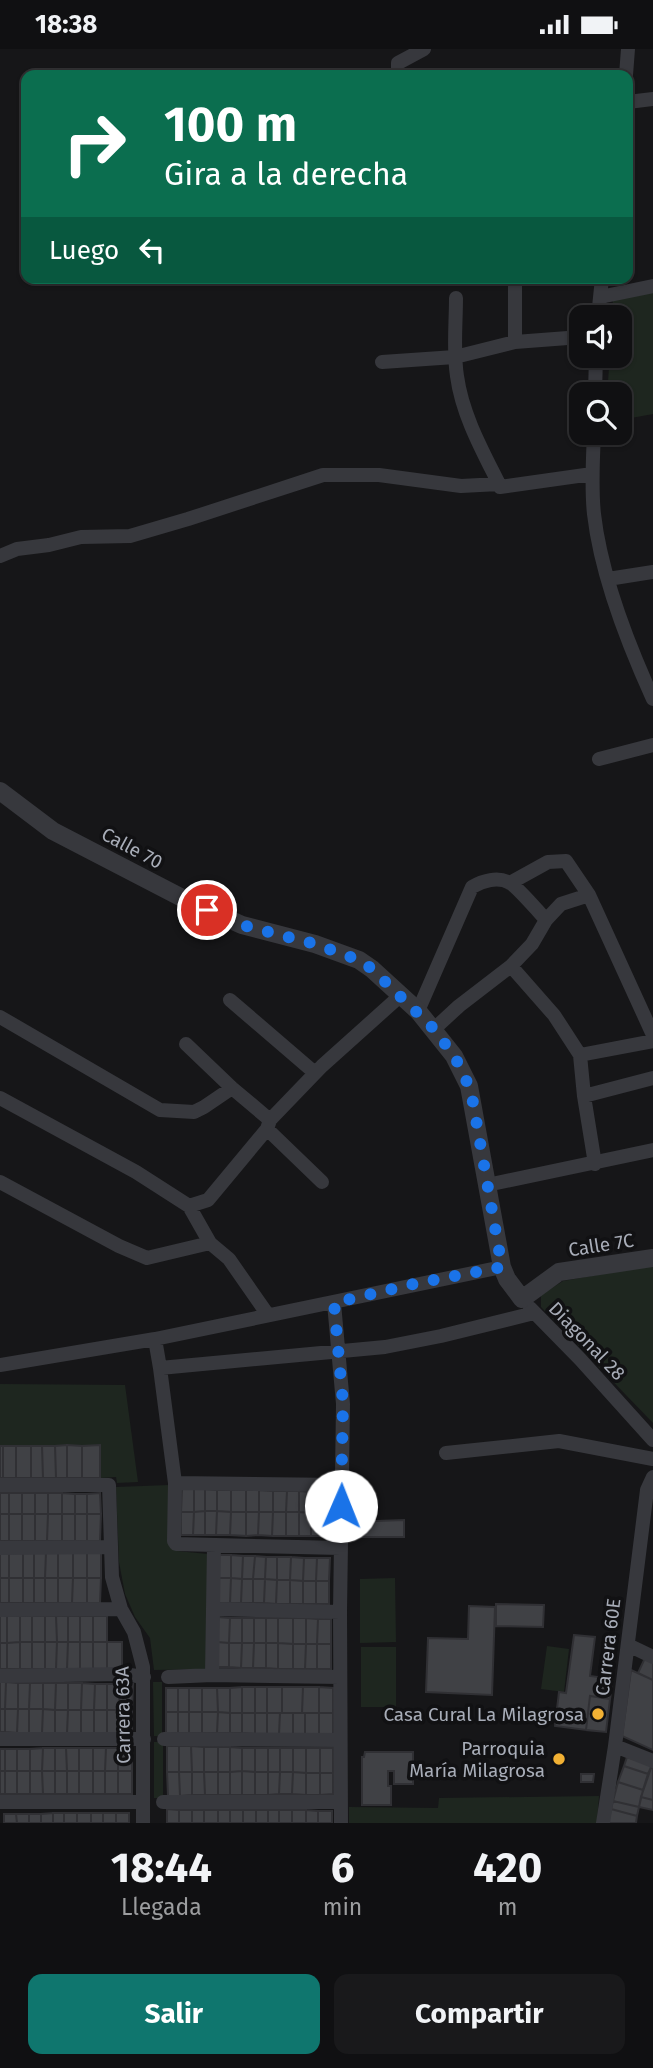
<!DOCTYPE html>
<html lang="es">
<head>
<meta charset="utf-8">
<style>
	body { margin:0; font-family:"Fira Sans",sans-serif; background:#19191b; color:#f1f3f6; height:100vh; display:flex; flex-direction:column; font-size:26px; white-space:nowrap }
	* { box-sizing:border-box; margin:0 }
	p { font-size:23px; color:#9c9d9f }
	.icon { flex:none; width:38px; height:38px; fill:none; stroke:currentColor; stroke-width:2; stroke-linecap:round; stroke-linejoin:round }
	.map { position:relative; height:1774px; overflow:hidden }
	.drawer { display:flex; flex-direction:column; background:#101012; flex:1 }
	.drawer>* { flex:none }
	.banner { position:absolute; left:21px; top:21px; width:612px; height:214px; border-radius:14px; box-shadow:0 2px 5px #0004,0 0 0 2px #303032; background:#0b6e4f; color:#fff; overflow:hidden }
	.buttons { position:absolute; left:569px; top:256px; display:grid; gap:14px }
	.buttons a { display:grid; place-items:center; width:63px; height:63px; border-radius:14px; background:#101012; box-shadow:0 2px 5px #0004,0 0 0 2px #303032; font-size:35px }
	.pin { position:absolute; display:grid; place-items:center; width:60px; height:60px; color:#fff; margin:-30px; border:4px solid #fff; border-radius:50%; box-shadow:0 2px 7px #0007 }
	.me { position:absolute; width:77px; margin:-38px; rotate:1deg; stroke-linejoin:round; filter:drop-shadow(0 0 5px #0008) }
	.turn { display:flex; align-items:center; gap:24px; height:147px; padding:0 28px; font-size:32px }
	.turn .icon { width:91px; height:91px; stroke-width:2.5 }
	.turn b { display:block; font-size:49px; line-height:60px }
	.then { display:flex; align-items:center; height:66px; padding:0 28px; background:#0003; gap:14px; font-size:26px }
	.eta { display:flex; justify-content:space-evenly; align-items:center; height:119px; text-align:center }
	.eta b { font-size:42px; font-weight:700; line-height:49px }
	.button { display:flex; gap:14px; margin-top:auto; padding:14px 28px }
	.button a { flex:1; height:80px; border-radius:14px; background:#0f766e; color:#fff; font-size:28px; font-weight:700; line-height:80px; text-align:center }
	.button a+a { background:#19191b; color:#f1f3f6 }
	.status { display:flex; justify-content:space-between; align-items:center; height:49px; padding:0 35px; background:#101012; direction:ltr }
	.status svg { height:19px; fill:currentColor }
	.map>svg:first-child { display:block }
</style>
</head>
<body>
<div class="status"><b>18:38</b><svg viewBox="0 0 49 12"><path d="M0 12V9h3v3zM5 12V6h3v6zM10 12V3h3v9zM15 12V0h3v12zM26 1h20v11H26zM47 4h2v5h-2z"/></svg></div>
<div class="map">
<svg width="653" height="1774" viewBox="0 0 653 1774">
	<rect width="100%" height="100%" fill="#161618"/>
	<path fill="#1e261f" d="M653,241v124l-33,6v-26h-13l3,-39h10v-38h-8l1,-19z
		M653,1216v158l-112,-116v-12l22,-14z
		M0,1335l125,1 13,97 -21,1 -1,-6 -16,1 -1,-33 -99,1z
		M169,1436l8,66 31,3 -1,115 -53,1 -4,-32 -15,-21 -10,-23 -6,-32 -3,-75z
		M395,1529l1,64 -36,1v-64z
		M547,1597l22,3 -5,43 -23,-3z
		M361,1598h35v60h-35z
		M153,1633h9v54h-8z
		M154,1693h9v56h-9z
		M599,1747l-2,27h-248v-16l89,1 1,-10z"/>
	<path fill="#404145" stroke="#303034" stroke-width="2" d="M67,1396l15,1v32h-15z
		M67,1396v33h-11l-1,-32z
		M100,1396v33h-18v-32z
		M0,1397h3v32h-3z
		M3,1397h13v32h-13z
		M16,1397h15v32h-15z
		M31,1397h11l1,32h-12z
		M42,1397h13l1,32h-13z
		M182,1440h12v23h-13z
		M194,1440h11v22l-11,1z
		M205,1440l12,1v21h-12z
		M217,1441h14v22l-14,-1z
		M231,1441h15v22h-15z
		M246,1441h13v22h-13z
		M259,1441l14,1v21h-14z
		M273,1442h14l-1,21h-13z
		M287,1442h12v21h-13z
		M299,1442l13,1 -1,21 -12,-1z
		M312,1443h12v21h-13z
		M324,1443h14v21h-14z
		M0,1444h9v21h-9z
		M9,1444h13v21h-13z
		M22,1444h13v21h-13z
		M35,1444h13v21h-13z
		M48,1444h14v21h-14z
		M62,1444l13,1v20h-13z
		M100,1444l1,21h-14v-20z
		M75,1445h12v20h-12z
		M205,1462h12l-1,24h-11z
		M205,1462v24h-12l1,-23z
		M217,1462l14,1 -1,23h-14z
		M181,1463h13l-1,23h-12z
		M231,1463h15v24l-16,-1z
		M246,1463h13l-1,23 -12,1z
		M259,1463h14l-1,24 -14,-1z
		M273,1463h13v24h-14z
		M286,1463h13v24h-13z
		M299,1463l12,1v23h-12z
		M311,1464h13l-1,23h-12z
		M324,1464h14l-1,24 -14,-1z
		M0,1465h9v27h-9z
		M9,1465h13v27h-13z
		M22,1465h13v27h-13z
		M35,1465h13l-1,27h-12z
		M48,1465h14v27h-15z
		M62,1465h13v27h-13z
		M75,1465h12v27h-12z
		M87,1465h14l-1,27h-13z
		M404,1471v17h-54l-1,-15z
		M0,1503h9v26h-9z
		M9,1503h14v26h-14z
		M23,1503h11v26h-11z
		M34,1503h12l-1,26h-11z
		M46,1503h12v26h-13z
		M58,1503h15v26h-15z
		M73,1503h14v26h-14z
		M87,1503h14v26h-14z
		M219,1506h12v23h-13z
		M231,1506l12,1 -1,23 -11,-1z
		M243,1507h12l-2,23h-11z
		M255,1507l11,1 -1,22h-12z
		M266,1508h11v23l-12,-1z
		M277,1508h14l-1,23h-13z
		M291,1508l13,1 -1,23 -13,-1z
		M304,1509h13l-1,23h-13z
		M317,1509h13l-1,23h-13z
		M0,1529h9v25h-9z
		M9,1529h14v25h-14z
		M23,1529h11v25h-11z
		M34,1529h11v25h-11z
		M45,1529h13v25h-13z
		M58,1529h15l-1,25h-14z
		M73,1529h14v25h-15z
		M87,1529h14l-1,25h-13z
		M218,1529h13l-1,25h-13z
		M231,1529l11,1 -1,24h-11z
		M242,1530h11v24h-12z
		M253,1530h12l-1,24h-11z
		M265,1530l12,1 -1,24 -12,-1z
		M277,1531h13v24h-14z
		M290,1531l13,1v23h-13z
		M303,1532h13v23h-13z
		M316,1532h13v23h-13z
		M496,1555l48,1 -1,22 -47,-1z
		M469,1557l26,1 -3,88 -66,-3 2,-54 40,1z
		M0,1567h7v27h-7z
		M7,1567h13v26l-13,1z
		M20,1567h12v26h-12z
		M32,1567h13v26h-13z
		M45,1567h11l1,26h-12z
		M56,1567h12v26h-11z
		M68,1567h12v26h-12z
		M80,1567h13v26h-13z
		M93,1567h14v26h-14z
		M217,1568l13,1 -1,25 -12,-1z
		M230,1569h12v25h-13z
		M242,1569h12v25h-12z
		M254,1569h12v25h-12z
		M266,1569h12v25h-12z
		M278,1569h15v26l-15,-1z
		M293,1569h13v26h-13z
		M306,1569l12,1 -1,25h-11z
		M318,1570h13v25h-14z
		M574,1586l21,2 -5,39 23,3 -3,20 -20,-3 -4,34 -31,-4 4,-34 7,1z
		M20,1593v27h-13v-26z
		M20,1593h12v27h-12z
		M32,1593h13v27h-13z
		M45,1593h12l-1,27h-11z
		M57,1593h11l-1,27h-11z
		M68,1593h12v27h-13z
		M80,1593h13v28l-13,-1z
		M93,1593h14v28h-14z
		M107,1593h15v28h-15z
		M217,1593l12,1v24h-13z
		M0,1594h7v26h-7z
		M229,1594h13l-1,25 -12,-1z
		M242,1594h12l-1,25h-12z
		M254,1594h12v25h-13z
		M266,1594h12v26l-12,-1z
		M278,1594l15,1v25h-15z
		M293,1595h13l-1,25h-12z
		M306,1595h11v25h-12z
		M317,1595h14v25h-14z
		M645,1609l8,3v19l-15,-7z
		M631,1621l22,10v70l-31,-14z
		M0,1633h6l-1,27h-5z
		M6,1633l12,1v26h-13z
		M18,1634h12l-1,26h-11z
		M30,1634h13v26h-14z
		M43,1634h13l-1,27 -12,-1z
		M56,1634h12v27h-13z
		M68,1634h14l-1,27h-13z
		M82,1634l13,1 -1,26h-13z
		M95,1635h12v26h-13z
		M107,1635h13l-1,26h-12z
		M120,1635h13l-1,27 -13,-1z
		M242,1638h13v26h-13z
		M242,1638v26h-12v-25z
		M255,1638h12v26h-12z
		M267,1638h15v26h-15z
		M282,1638h21l-1,26h-20z
		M303,1638h16v26h-17z
		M319,1638l14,1v25h-14z
		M166,1639h12v24h-12z
		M178,1639h11v24h-11z
		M189,1639h13v24h-13z
		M202,1639h15l1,24h-16z
		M217,1639h13v25l-12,-1z
		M590,1647l20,3 -4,33 -20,-2z
		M0,1660h5v23h-5z
		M5,1660h13l-1,24 -12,-1z
		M18,1660h11v24h-12z
		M29,1660h14l-1,24h-13z
		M43,1660l12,1v23h-13z
		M55,1661h13l-1,23h-12z
		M68,1661h13v23h-14z
		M81,1661h13v24l-13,-1z
		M94,1661h13v24h-13z
		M107,1661h12v24h-12z
		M119,1661l13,1v23h-13z
		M166,1663h12v21h-12z
		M178,1663h11v21h-11z
		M189,1663h13v21h-13z
		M202,1663h16l-1,21h-15z
		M218,1663l12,1v20h-13z
		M230,1664h12v20h-12z
		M242,1664h13v21l-13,-1z
		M255,1664h12v21h-12z
		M267,1664h13l-1,21h-12z
		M280,1664h13v21h-14z
		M293,1664h12v21h-12z
		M305,1664h14v21h-14z
		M319,1664h14v21h-14z
		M167,1697h12v26h-12z
		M179,1697h12l1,26h-13z
		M191,1697l13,1v25h-12z
		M204,1698h14v25h-14z
		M218,1698h12v25h-12z
		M230,1698l12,1v23l-12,1z
		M43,1699l-1,23h-12v-22z
		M43,1699h12v23h-13z
		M55,1699h11l1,23h-12z
		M66,1699h13v23h-12z
		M79,1699h14v23h-14z
		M93,1699h13l-1,23h-12z
		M106,1699h12v23h-13z
		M118,1699h14v23h-14z
		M242,1699h13v24l-13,-1z
		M255,1699h13v24h-13z
		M268,1699h12v24h-12z
		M280,1699h13v24h-13z
		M293,1699h13v25l-13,-1z
		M306,1699h14v25h-14z
		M320,1699h13v25h-13z
		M0,1700h5v22h-5z
		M5,1700h12v22h-12z
		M17,1700h13v22h-13z
		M365,1703h48v32h-19v-13h-6v15h3v19h-29v-48h2z
		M627,1708l25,8 -4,9 -24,-8z
		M652,1716l1,1v34l-12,-3z
		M624,1717l24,8 -5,16 -25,-8z
		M0,1722h5v23h-5z
		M5,1722h12v23h-12z
		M17,1722h13v23h-13z
		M30,1722h12l1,23h-13z
		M42,1722h13v23h-12z
		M55,1722h12v23h-12z
		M67,1722h12v23h-12z
		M79,1722h14v23h-14z
		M93,1722h12v23h-12z
		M105,1722h13v23h-13z
		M118,1722h14v23h-14z
		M242,1722v24h-12v-23z
		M242,1722l13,1v23h-13z
		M167,1723h12l1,24h-12z
		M179,1723h13v23l-12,1z
		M192,1723h12l1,23h-13z
		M204,1723h14v23h-13z
		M218,1723h12v23h-12z
		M255,1723h13v23h-13z
		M268,1723h12l-1,22 -11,1z
		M280,1723h13l-1,22h-13z
		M293,1723l13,1v22l-14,-1z
		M306,1724h14v22h-14z
		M320,1724h13v21l-13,1z
		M581,1725h13l-1,8h-12z
		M618,1733l25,8 -4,17 -26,-6z
		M641,1748l12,3v10l-14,-3z
		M613,1752l26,6 -2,9 -26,-7z
		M167,1760l12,1v13h-12z
		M611,1760l26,7 -1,7h-28z
		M179,1761h13v13h-13z
		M192,1761h12v13h-12z
		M204,1761h14v13h-14z
		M218,1761h12v13h-12z
		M230,1761h13v13h-13z
		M243,1761h13v13h-13z
		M256,1761h12v13h-12z
		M268,1761h11v13h-11z
		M279,1761h13v13h-13z
		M292,1761h14v13h-14z
		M306,1761l12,1v12h-12z
		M318,1762h14v12h-14z
		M53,1764h11v10h-11z
		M53,1764v10h-12v-9z
		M64,1764h13v10h-13z
		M77,1764h14v10h-14z
		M91,1764h12v10h-12z
		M103,1764h13v10h-13z
		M116,1764h13v10h-13z
		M4,1765h12l1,9h-13z
		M16,1765h13v9h-12z
		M29,1765h12v9h-12z"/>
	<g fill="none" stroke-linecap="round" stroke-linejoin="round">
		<path stroke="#37383d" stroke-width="14" d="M398,26v-12l26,-14
			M626,26l2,-26
			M628,53l25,-3
			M600,248l53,-11
			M456,249c0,26 -3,53 1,78 5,38 25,74 42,108
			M598,268l4,-39
			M515,293v-64
			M382,313l73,-5 60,-15 66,-5
			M595,345l1,-39
			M594,383c-1,27 -3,55 0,82 7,61 33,128 59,185
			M0,507l17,-7 32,-4 32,-8 49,-1 58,-17 135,-44h56l82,11 38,-2 1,3 92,-13
			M608,530l45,-7
			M599,710l54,-14
			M510,834l38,-21 18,-1 23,34 64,140
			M511,917l43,49 26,40 4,41 11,68
			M230,951l85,73
			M418,962l54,-124c10,-6 26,-11 38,-4 6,3 30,30 36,37
			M0,968l160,93 34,2 10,-5 28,-19
			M434,980l25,-23 52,-40 21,-22 14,-24 15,-16 28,-9
			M186,995l46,44 38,32
			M580,1006l73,-14
			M584,1047l69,-18
			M0,1049l136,74 53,34 21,37 19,16 39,56
			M267,1080l55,53
			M0,1133l119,64 28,12 63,-15
			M487,1136l166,-35
			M189,1157l19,-6 59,-71 3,-9 52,-54 78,-70
			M334,1254l9,101 -3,208 1,211
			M530,1259l50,51 73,81
			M155,1290l5,29 15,115 -1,58 2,3 165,4
			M0,1316l155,-26 347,-72
			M160,1319l225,-21 56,-11 93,-23
			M446,1404l113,-12 94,18
			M175,1434l167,2
			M0,1436h109l3,92 9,32 13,23 9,35v156
			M0,1499l110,-1
			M214,1560l126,3
			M0,1561l121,-1
			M628,1596l25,12
			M212,1626l2,-130
			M0,1627l123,-2 21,3
			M168,1628l44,-2 128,2
			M0,1690h144
			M164,1690l176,1
			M615,1697l38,15
			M0,1753h143
			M163,1753h177
			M603,1774l12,-77 32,-256 6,-13"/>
		<path stroke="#37383d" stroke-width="18" d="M0,742l53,40 137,71 52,23 73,19 44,16 13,9 46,42 36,45 15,30 33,181 5,12 15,20 37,-27 94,-14"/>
	</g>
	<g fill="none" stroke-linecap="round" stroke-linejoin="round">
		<path stroke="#1a73e8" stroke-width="12" stroke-dasharray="0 21.6" d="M207,861l35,15 73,19 44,16 13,9 62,60 20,27 10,18 8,23 30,170 -89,17 -79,19 9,100 -2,103"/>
	</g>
	<g fill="#f2b134" stroke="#111113" stroke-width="2.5">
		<circle cx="598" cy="1665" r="7"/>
		<circle cx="559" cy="1710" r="7"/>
	</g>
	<g text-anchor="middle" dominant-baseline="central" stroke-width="7" stroke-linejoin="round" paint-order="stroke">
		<g font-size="19" fill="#a8adb8" stroke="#111113">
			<text transform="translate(132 799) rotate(28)">Calle 70</text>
			<text transform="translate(601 1196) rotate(-9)">Calle 7C</text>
			<text transform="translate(587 1292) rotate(46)">Diagonal 28</text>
			<text transform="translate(608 1598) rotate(-83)">Carrera 60E</text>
			<text transform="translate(123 1666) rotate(-91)">Carrera 63A</text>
		</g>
		<g font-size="19" fill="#a8adb8" stroke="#111113" text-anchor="end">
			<text x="584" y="1665">Casa Cural La Milagrosa</text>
			<text x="545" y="1699">Parroquia<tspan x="545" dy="22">María Milagrosa</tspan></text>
		</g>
	</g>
</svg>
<div class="buttons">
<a><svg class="icon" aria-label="sound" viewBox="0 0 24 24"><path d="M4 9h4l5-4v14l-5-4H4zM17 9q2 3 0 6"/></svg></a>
<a><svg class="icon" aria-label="search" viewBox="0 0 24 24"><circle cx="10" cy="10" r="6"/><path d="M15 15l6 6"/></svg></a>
</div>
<div class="pin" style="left:207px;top:861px;background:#d93025"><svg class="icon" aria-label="arrive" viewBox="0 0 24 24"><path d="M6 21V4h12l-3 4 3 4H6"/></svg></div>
<svg class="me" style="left:341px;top:1457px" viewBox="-20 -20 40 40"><circle r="19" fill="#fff"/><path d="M0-13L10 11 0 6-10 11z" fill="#1a73e8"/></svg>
<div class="banner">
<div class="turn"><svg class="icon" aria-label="right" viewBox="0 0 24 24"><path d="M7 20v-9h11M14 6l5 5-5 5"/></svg><div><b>100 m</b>Gira a la derecha</div></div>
<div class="then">Luego<svg class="icon" aria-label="left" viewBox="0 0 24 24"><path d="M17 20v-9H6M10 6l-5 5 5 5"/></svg></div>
</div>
</div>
<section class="drawer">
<div class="eta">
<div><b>18:44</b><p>Llegada</p></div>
<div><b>6</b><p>min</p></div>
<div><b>420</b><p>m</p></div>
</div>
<div class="button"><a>Salir</a><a>Compartir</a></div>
</section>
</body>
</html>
